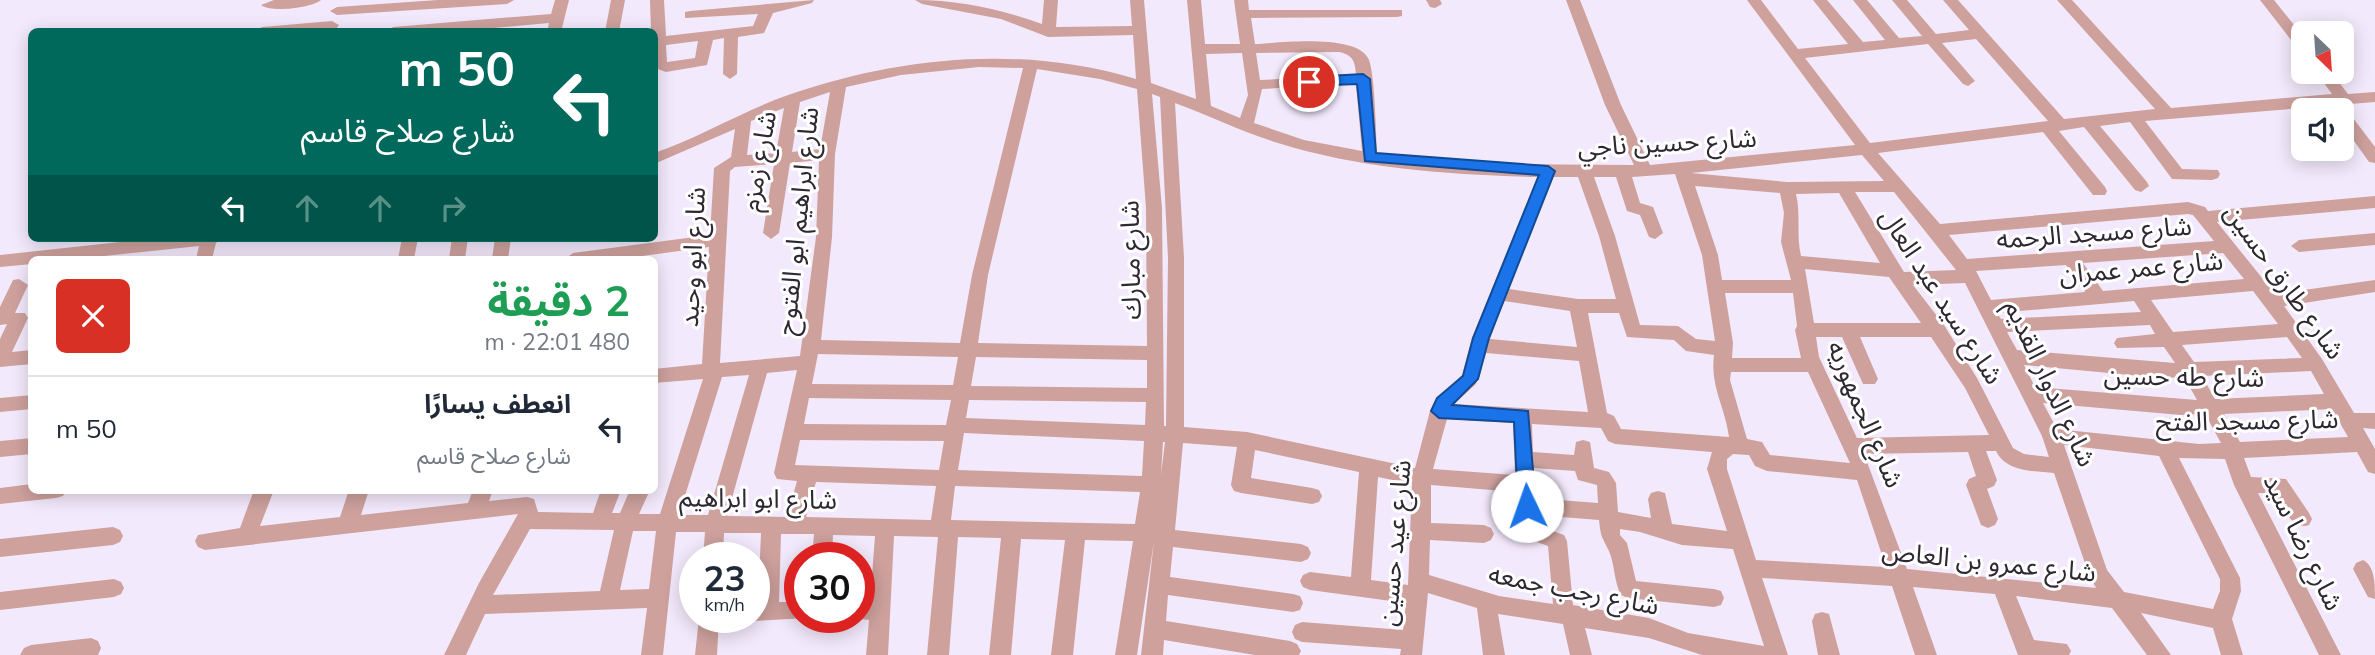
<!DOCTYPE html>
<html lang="ar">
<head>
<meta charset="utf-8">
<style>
	body { margin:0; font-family:Mulish,"Noto Sans Arabic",sans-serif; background:#f2f2f3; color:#1f2937; direction:rtl; height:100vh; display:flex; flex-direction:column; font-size:26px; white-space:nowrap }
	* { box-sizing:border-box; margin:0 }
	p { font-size:23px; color:#747a83 }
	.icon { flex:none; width:38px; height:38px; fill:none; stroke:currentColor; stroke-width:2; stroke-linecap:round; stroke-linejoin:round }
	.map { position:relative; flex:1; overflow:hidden; direction:ltr }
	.details { position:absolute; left:28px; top:256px; width:630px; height:238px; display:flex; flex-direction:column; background:#fff; border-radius:10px; box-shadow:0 4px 18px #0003; direction:rtl }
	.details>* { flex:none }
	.guide { position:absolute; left:28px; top:28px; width:630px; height:214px; border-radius:10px; box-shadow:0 4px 18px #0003; direction:rtl; background:#00695c; color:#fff; overflow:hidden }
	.needle { width:46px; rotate:155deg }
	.fabs { position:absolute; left:2291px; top:21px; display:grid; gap:14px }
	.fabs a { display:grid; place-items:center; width:63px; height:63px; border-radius:10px; background:#fff; box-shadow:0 4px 18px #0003; font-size:35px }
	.speed { position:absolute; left:679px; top:542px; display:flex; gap:14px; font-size:35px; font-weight:700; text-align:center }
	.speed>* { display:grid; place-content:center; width:91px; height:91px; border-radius:50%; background:#fff; box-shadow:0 4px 18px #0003; line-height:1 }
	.speed small { font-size:18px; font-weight:400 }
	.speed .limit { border:10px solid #d22; background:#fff; color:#111 }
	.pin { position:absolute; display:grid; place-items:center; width:60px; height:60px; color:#fff; margin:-30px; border:4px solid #fff; border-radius:50%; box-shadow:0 2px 7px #0007 }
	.me { position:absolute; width:77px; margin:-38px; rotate:357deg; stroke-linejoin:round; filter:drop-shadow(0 0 5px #0008) }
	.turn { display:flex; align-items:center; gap:24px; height:147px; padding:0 28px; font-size:32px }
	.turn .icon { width:91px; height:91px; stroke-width:2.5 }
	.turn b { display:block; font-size:49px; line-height:60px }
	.lanes { display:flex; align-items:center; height:66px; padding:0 28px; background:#0003; justify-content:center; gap:35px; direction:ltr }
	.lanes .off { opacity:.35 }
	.round { display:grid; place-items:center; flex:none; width:74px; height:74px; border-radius:10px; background:#f2f2f3 }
	.head { display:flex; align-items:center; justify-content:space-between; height:119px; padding:0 28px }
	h1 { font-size:42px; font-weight:700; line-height:52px; color:#1e9e55 }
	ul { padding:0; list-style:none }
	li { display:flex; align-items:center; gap:21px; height:105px; padding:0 28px; border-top:2px solid #e0e1e3 }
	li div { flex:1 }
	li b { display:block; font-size:26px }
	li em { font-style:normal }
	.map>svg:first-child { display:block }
</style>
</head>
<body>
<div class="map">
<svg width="2375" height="655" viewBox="0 0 2375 655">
	<rect width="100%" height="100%" fill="#f3e9fc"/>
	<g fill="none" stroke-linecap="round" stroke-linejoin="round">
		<path fill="#cea19d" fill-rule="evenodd" d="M274,0h47c-9,8 -51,13 -60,5z
			M438,0h76l-7,4 -170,11 -7,-4 7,-4z
			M555,0h14l-8,32h-14l2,-9 -98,9h-65l7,-5 158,-13z
			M611,0h14l-6,32h-14z
			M650,0h14l2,36 87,-10 5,-12 -73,4v-6l5,-1 124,-11 -2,3 -39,10 -9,20 -26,4 -1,37 -7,5 -7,-5 1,-36 -11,2 -6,25 -41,7 -11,-4 -1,-36h-3zM698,41l-3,17 -28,4 -1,-17z
			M915,0c44,0 85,9 127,24l2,-24h14l-2,27 76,-1 -2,-26h14l7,83 45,16 -9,-99h14l4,44h35l-6,-44h14l1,10h153v6l-5,1 -146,1 4,26c25,-1 103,-11 114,16 6,16 7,74 8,94l103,10 154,1 -29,-60 -39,-105h14l41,105 29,60 205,-20 -108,-145h14l37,49 50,-5 -35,-44h14l36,42 22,-2 -32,-40h14l32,38 23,-2 -30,-36h15l29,34 33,-4 -26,-30h15l106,119 91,-10 -98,-109h15l99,108 161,-14 -16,-22h15l17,22 27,-2v10l-230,19 37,48 36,1 2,4 -2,4 -6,2 -40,-1 -42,-57 -30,4 47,56 2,4 -8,6 -6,-2 -51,-63 -25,4 46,56 2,4 -2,4h-12l-50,-63 -165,21 62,71 248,-22 17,5 3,4 167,-15v12l-158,14 58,72 100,-14v12l-91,14 38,53 32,54h21v16l-12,-1 12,21v25l-7,-2 -11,-20 -113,6 7,19 35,2 23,34 3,6 -3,6c-17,6 -27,-19 -35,-32h-16l83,162h-22l-85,-170 -9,-26 -46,-1 61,120 1,13 -9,28 11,36h-22l-8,-27 -72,-15 30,42h-24l-35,-47 -96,-12 18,44 33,4 4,7 -2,4h-51l-23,-61 -82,-7 24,68h-22l-23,-69 -130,-8 26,77h-86l-53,-17 -64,-10 7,27h-22l-7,-31 -65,-10 7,41h-22l-6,-47 -49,-15 -6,62h-22l1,-6 -99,-7 -7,-3 -3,-7 3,-7 7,-3 101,8 3,-27 -96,-13 -7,-3 -3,-6 3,-6 7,-3 41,5 8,-105 -104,-22 -4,28 61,10 7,2 3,6 -3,6 -7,2 -71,-11 -7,-2 -3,-6 6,-38 -54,-4 -8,87 126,14 7,3 3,6 -3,6 -7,3 -128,-15 -3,30 123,17 7,2 3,7 -3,7 -7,2 -125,-17 -2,26 124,20 7,3 4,7 -2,4h-44l-91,-15 -1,15h-22l13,-114 -17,114h-22l18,-114 -48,-1 -12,115h-22l14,-115 -44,-1 -10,116h-22l12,-117 -43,-1 -9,118h-22l11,-118 -44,-1 -6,119h-22l3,-35 -17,-2h7v-16h11l5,-66 -42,-1 -1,23h-20l2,-24h-33l-2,68h21v16h7l-53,3 -8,-3h8v-15h4l3,-70h-37l-1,25h-20l2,-26h-29l-13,123h-22l6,-47 -162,6 -19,41h-22l35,-72 39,-69 -313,36 -7,-3 -3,-6 3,-6 42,-7 14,-38h20l-14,36 80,-9 9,-27h20l-8,25 107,-12 5,-13h20l-4,11 38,-4 7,2 4,13 55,1 8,-23h20l-9,23h8l10,-23h20l-11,24h21l43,-135 -49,4v-14l48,-5 7,-117 -89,12h-55l8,-6 137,-18 4,-67 17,-11 4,-28 -81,35v-11c47,-16 90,-43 137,-59 111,-38 231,-49 345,-15l-3,-44 -85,2 -47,-18 -79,-15zM1976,39l72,82 -178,22 -65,-85 123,-14 35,40 5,2 7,-5 -33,-38zM1339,52c14,3 16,9 17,23l-96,5 -4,-27zM1242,53l6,42 -8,23 -29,-12 -5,-52zM979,67l44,1 -51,207 -12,68 -139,-3 11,-103 3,-83 11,-67 55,-12zM1037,69l63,10 37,10 9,119 1,138 -169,-3 10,-68zM1356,84l6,67 -58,-11 -50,-17 8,-34zM830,92l-10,57 -28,3 8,-50zM1152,94l8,3 8,161 -2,168h-2l-2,-218zM1175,103c35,13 67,29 103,40 83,26 173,32 260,34l-66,161 -10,37 -25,23 -7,13 -15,57 -168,-36 -63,-5v-169zM784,108l-8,45 -29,2 4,-34zM1862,155l22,26 -97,1 -96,-9zM819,160l-3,77 -16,119 -80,7 10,-192 5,-4 39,-3 -11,69 8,6 8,-6 11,-70zM1675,174l27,81 13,86 -19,-2 -18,-13 -38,-1 -25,-89 -21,-59h22l11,34 13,4 9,22 6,2 8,-6 -10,-26 -13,-4 -8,-26zM1553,177h25l21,59 17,63h-38l-69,-10zM1695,186l85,7 4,20 -3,29 10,38h-69l-4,-25zM1855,192h39l62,78 -52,2zM1839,193l41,70 -79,-7c-5,-21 0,-41 -5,-62zM2188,214l5,1 21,26 -247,18 -18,-24zM2223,253l21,26 -141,12 -20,-28zM2066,265l19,27 -94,8 -15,-29zM1805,269l84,8 32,46h-107zM1965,283l77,153 7,21 -25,-3 -11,-6 -36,-70 -33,-53 -31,-40zM2253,291l25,33 -105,8 -22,-32zM1725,293h68l4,33 -2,4 6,28h-69l1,-15zM1504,301l66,10 7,36 -87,-8zM2134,301l7,11 -140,7 -4,-6zM1588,313h31l8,24 47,3 12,11 28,4c-4,32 11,51 15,82l-108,-8 -7,-13 -7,-3zM2150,325l5,9 -38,4 -3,5 3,5 47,-1 11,16 -158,-13 -10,-18zM1816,337h26l21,47h12l3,-5 -18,-42h71l34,51 24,47 -132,3 -38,-81zM2287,337l15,21 -108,4 -12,-17zM1486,353l93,8 9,51 -134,-8 22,-20zM818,354l140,3 -5,28 -141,-1zM976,357l171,3v28l-176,-2zM2024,365l138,13 22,-1 13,23 -162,-13zM797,370l-23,103 3,6 20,2 -10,36 -60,-1 40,-143zM2311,371l13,23 -109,5 -13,-23zM1731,372h77l42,91 -80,-8 -8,-13 -15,-3 -17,-59zM749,375l-41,140h-29l43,-138zM809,398l142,2 -5,25 -142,-1zM969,400l177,2 -1,23 -179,-7zM2043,403l138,12 24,-1 16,29 -22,1 -142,-15zM2332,409l16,28 -108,5 -16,-28zM1447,419l66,4 2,52 -82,-6zM1532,424l69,4 7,13 7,3 97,8 -5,17 20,62 -55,-7 -7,-31 -7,-2 -7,2 -3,6 3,19 -33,-6 -2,-29 -7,-11 -15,-4 -4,-26 -7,-2 -7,2 -2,13 -41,-3zM964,433l180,8 -2,35 -184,-6zM800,440l144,1 -5,29 -144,-5zM1163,442h2l-4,33zM2064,445l95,11 61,123v12l-7,18 -89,-17 -17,-22zM1986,451h10c10,21 38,20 58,22l35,102 7,13 -189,-19 -43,-115 104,-2 8,24 -7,3 -3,6 15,40 7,3 7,-3 3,-6 -11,-30 7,-3 3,-6zM1733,454l16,1 6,11 12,5 90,9 29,87 -130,-7 -29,-91v-10zM1534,468l41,3 3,9 19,5 1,18 -64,-5zM1378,477l34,7 -4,101 -37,-5zM816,482l120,4 -5,34 -125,-3zM1431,485l85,7 1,5 -16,2 -3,6 3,6 29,4 4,26 14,5 5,58 -54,-8 -70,-21 1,-35 54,3 7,-3 3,-6 -3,-6 -7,-3 -53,-2zM955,486l185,6 -5,32 -184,-4zM1549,516l50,4c2,19 3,16 10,31 6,14 5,31 12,44l7,3 86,9 7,-2 3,-7 -3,-7 -7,-2 -78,-8 -9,-38 -7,-8v-6l20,3 42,13 51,4 31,97 -76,-13 -39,-15 -76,-13 -6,-64 -3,-6 -14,-5zM530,529l84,1 -14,61 -107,4zM633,531h23l-7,58 -29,1z
			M1426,0h14l2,4 -7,4 -5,-1z
			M2260,0h14l29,36v15l-5,-2z
			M332,21l7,4 -2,3 -25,4h-57l7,-5z
			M2342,109l5,1 28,37v16l-6,-1 -27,-38v-14h-5z
			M2375,233v12l-76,7 -8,-6 8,-6z
			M157,238h65l-6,5 -4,16h-16l3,-13 -123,13h-44v5l-32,3v-12z
			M402,238h16l-4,21h-16z
			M452,238h16l-3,21h-16z
			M495,238h16l-3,21h-16z
			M19,279l9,6 -13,28h10l3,5 -16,34 20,-2v14l-32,3v-28l7,-15 -7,1v-18l13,-27z
			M32,395v14l-32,3v-14z
			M32,438v16l-32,3v-16z
			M32,484v6h34l-3,6 -7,2 -56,6v-16z
			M113,527l7,3 3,6 -3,6 -7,3 -113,12v-18z
			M2363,560c12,6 12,24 12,39l-7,-2 -15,-28 3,-6z
			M114,579l7,3 3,6 -3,6 -7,3 -114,13v-18z
			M1822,612l7,2 11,41h-22l-6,-34 3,-7z
			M699,618h20l-2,37h-22z
			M91,638l7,3 3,7 -3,7h-78l4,-7 7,-3z"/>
	</g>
	<path fill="#1a73e8" stroke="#114b97" stroke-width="2" d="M1363,74l7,5 6,74 172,13 7,5 -66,167 -11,41 -26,26 76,6 8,95 -3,5h-13l-2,-5 -4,-84 -75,-4 -8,-7 6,-13 26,-22 10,-38 66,-163 -174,-14 -8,-77 -48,2 -7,-4 7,-5z"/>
	<g text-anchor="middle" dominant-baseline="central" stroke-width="6" stroke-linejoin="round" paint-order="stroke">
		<g font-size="26" fill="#2d2831" stroke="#fff">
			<text transform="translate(1667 142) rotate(-3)">شارع حسين ناجي</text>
			<text transform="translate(758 161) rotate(-80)">شارع زمزم</text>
			<text transform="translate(797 221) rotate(-84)">شارع ابراهيم ابو الفتوح</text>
			<text transform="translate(2094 232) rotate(-4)">شارع مسجد الرحمه</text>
			<text transform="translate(692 257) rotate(-87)">شارع ابو وحيد</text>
			<text transform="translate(1130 260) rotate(-91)">شارع مبارك</text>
			<text transform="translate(2141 267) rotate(-5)">شارع عمر عمران</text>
			<text transform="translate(2285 281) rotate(54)">شارع طارق حسين</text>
			<text transform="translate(1942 296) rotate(57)">شارع سيد عبد العال</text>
			<text transform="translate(2184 376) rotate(1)">شارع طه حسين</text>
			<text transform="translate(2051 383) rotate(65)">شارع الدوار القديم</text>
			<text transform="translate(1866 414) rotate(67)">شارع الجمهوريه</text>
			<text transform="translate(2247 420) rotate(-1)">شارع مسجد الفتح</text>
			<text transform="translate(758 498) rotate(1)">شارع ابو ابراهيم</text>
			<text transform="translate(2304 542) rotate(64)">شارع رضا سيد</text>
			<text transform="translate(1394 543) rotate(-85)">شارع عيد حسين</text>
			<text transform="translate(1989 561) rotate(6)">شارع عمرو بن العاص</text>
			<text transform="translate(1574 589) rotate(11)">شارع رجب جمعه</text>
		</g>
	</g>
</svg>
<div class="fabs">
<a><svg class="needle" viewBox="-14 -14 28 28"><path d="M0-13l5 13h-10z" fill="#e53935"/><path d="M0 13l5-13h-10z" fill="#747a83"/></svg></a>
<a><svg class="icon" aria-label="sound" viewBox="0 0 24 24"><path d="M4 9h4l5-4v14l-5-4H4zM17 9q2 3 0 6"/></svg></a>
</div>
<div class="speed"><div>23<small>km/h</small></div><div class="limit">30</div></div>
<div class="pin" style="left:1309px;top:82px;background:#d93025"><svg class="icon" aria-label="arrive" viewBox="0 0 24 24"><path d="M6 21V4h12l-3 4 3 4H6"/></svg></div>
<svg class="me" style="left:1527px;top:506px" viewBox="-20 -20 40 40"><circle r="19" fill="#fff"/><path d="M0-13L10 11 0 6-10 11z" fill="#1a73e8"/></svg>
<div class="guide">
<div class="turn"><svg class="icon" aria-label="left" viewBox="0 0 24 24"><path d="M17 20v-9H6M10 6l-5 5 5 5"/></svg><div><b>50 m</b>شارع صلاح قاسم</div></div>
<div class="lanes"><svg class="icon" aria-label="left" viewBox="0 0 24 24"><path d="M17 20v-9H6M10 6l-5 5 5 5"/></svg><svg class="icon off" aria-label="ahead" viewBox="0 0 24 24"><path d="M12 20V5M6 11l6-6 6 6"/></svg><svg class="icon off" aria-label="ahead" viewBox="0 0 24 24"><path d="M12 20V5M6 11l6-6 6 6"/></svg><svg class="icon off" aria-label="right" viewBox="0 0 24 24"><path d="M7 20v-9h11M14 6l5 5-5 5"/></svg></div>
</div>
<section class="details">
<div class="head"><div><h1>2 دقيقة</h1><p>480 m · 22:01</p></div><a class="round" style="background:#d93025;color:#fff"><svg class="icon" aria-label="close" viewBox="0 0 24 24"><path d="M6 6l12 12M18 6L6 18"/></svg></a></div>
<ul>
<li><svg class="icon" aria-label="left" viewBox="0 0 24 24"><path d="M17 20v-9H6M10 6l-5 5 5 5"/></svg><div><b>انعطف يسارًا</b><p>شارع صلاح قاسم</p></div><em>50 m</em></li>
</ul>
</section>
</div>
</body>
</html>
